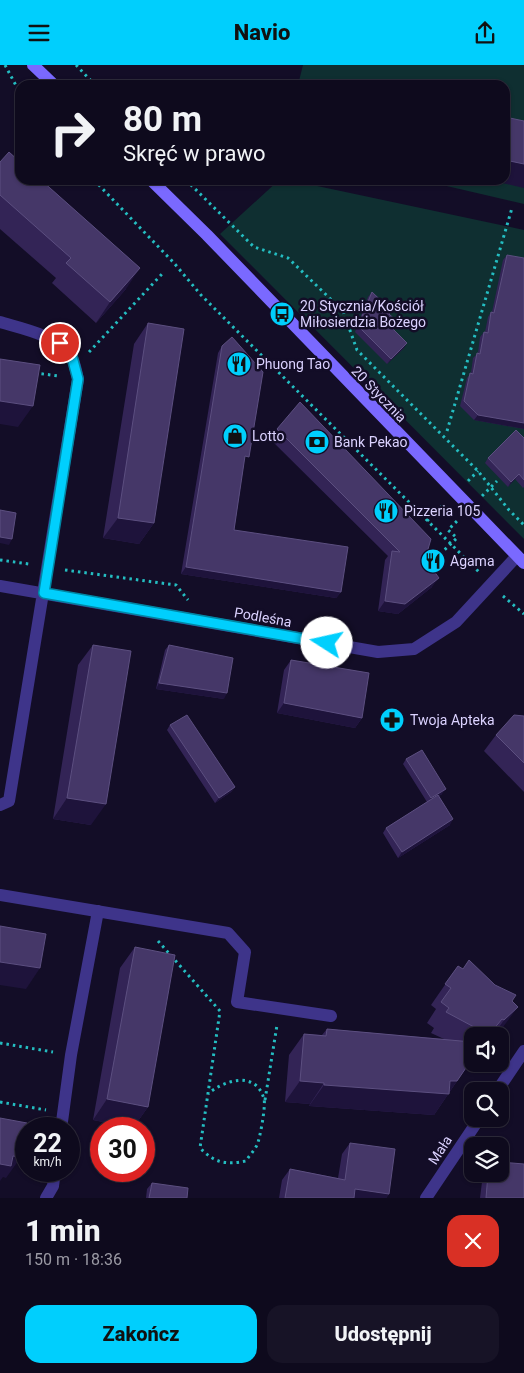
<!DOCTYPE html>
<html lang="pl">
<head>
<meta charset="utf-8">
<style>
	body { margin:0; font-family:Roboto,sans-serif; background:#171326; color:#f1f3f6; height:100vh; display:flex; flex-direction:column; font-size:19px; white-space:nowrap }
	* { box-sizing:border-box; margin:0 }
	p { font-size:16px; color:#9b9aa4 }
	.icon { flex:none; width:28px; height:28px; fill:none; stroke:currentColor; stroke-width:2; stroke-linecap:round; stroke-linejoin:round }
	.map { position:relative; height:1133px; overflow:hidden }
	.sheet { display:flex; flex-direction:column; background:#0e0a1d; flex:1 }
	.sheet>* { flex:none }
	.hud { position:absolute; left:15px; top:15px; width:495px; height:105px; border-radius:15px; box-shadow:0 1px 4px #0004,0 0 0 1px #2e2b3b; background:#0e0a1d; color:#f1f3f6; overflow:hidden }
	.controls { position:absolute; left:464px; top:962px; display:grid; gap:10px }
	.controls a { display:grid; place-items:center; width:45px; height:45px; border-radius:10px; background:#0e0a1d; box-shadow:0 1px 4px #0004,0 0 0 1px #2e2b3b; font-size:25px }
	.speed { position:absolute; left:15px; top:1052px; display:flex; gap:10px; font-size:25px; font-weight:700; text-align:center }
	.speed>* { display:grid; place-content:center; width:65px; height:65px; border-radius:50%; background:#0e0a1d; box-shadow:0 1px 4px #0004,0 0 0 1px #2e2b3b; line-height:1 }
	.speed small { font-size:12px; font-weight:400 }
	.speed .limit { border:8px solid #d22; background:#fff; color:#111 }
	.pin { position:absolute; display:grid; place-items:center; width:42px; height:42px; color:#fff; margin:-21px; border:2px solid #fff; border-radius:50%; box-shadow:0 1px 5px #0007 }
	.me { position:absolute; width:55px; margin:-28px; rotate:280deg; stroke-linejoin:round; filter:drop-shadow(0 0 4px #0008) }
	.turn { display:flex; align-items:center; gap:18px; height:105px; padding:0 25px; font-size:22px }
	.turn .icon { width:65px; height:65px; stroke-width:2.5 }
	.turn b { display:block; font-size:35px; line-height:42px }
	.round { display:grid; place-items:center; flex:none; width:52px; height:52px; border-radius:15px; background:#171326 }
	.headline { display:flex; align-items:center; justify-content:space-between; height:85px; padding:0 25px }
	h1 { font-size:30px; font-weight:800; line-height:38px }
	.button { display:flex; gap:10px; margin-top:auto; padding:10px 25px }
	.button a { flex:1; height:58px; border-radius:15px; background:#00cffd; color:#111; font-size:20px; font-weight:800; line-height:58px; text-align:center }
	.button a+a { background:#171326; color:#f1f3f6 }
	header { display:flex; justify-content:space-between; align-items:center; height:65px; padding:0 25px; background:#00cffd; color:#111; font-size:22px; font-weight:800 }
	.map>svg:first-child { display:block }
</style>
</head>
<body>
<header><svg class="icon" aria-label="menu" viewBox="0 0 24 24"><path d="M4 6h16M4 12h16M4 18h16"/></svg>Navio<svg class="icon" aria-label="share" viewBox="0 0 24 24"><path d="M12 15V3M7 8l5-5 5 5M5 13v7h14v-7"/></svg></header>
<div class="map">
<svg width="524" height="1133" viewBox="0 0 524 1133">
	<rect width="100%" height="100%" fill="#130d27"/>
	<path fill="#0f2f31" d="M303,0h221v139l-103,-24h84v-95h-207z
		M279,115h10l235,50v309l-304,-305z"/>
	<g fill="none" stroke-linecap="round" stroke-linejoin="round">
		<path stroke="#24bdc1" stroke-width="3" stroke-dasharray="2.5 4" stroke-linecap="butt" d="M5,0l15,28
			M76,0l19,20
			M94,115l80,83 27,32 278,277
			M186,115l68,67 34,11 55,53 14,39 121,121 31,39 15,15
			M89,287l73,-78
			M35,308l24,3
			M447,366l65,-223
			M468,416l10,-10
			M482,431l15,-15
			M427,456l17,-17
			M440,489l17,-16 -9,-8 10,-10
			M0,495l29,4
			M65,505l111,15 12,15
			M503,531l21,18
			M158,876l62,70 -20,137c15,15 25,17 46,13 3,-5 8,-10 11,-16 3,-6 9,-40 7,-46 -8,-29 -40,-19 -56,-5
			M0,978l53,9
			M265,1035l12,-75
			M0,1037l46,8"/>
		<path stroke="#3e348a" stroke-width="12" d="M0,257c24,7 56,13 71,34 4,6 5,16 7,23l-69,422 -9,4
			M0,521l378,66 36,-3 42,-27 61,-66
			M0,830l228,38 17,19 -8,50 94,14
			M497,1026l27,-40
			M61,1064l10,-74 27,-144
			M46,1133l7,-12 2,-15
			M426,1133l53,-79"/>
		<path stroke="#7a69ff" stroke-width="12" d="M33,0l21,20
			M151,115l56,55 317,328"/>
	</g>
	<path fill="#332456" d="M0,97l126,127 -30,34 -44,-40 4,-5 -56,-49z
		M507,190l17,174 -50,-9 -14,-14 7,-28 4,-5 2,-15 5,-5 2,-16 4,-5h1l3,-15 3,-5h1l11,-52z
		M372,227l20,19 -3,3 5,16 10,18 -17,16 -32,-32 13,-35z
		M148,258l6,200 -15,21 -36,-6 31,-194z
		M222,281l22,117 -10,67 107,62 -5,6 -155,-24 37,-221z
		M277,364l148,130 7,28 -34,27 -20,-3 7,-51 3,-4 -118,-117z
		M524,373v49l-1,1 -8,-9 -7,8 -23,-24 3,-5z
		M93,580l-2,180 -38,-6 25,-154z
		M169,580l55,54 -68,-10 9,-39z
		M291,595l71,58 -7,10 -78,-15 7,-43z
		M524,651v76l-40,-41 12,-16z
		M170,660l65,62 -4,5 -16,11 -48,-73z
		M406,694l36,35 -3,2 11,29 -52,33 -15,-25 3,-5 41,-26 -24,-38z
		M135,882l13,160 -15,21 -40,-8 27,-152z
		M458,901l54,35 -9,26 -9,9h-22v23l-38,56 -125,-9 1,-2 -25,-2 4,-47 15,-21 18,1 5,-6 117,10 -13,-6 3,-5 -7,-5 9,-14 -5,-4z
		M350,1078l39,51 -3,4h-107l3,-18 8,-11 48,9 4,-24z
		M483,1109h17l24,24h-44z
		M152,1118l35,15h-41l1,-9z"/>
	<path fill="#1e133b" d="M505,95l19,4v24l-35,-8h16z
		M140,203l-14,21 -30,34 14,-21z
		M407,278l-3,5 -17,16 4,-5z
		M0,336l33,5 -15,21 -18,-3z
		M478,350l46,8v6l-50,-9z
		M519,409l-4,5 -7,8 3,-5z
		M118,453l36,5 -15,21 -36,-6z
		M0,472l12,2 -3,6 -9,-2z
		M186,502l155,25 -5,6 -155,-24z
		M439,513l-7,9 -34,27 -20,-3 7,-10z
		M159,618l68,10 -3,6 -68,-10z
		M284,638l78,15 -7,10 -78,-15z
		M235,722l-4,5 -16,11 4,-5z
		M446,724l-4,5 -14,9 3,-5z
		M67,733l39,6 -15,21 -38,-6z
		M453,754l-3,6 -52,33 4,-6z
		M0,897l40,6 -14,21 -26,-4z
		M518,942l-15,20 -9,9h-1l11,-16z
		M502,954l-12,17h-2l1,-1z
		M300,1016l24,2 -14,21 -25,-2z
		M450,1016h7l-23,34 -125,-9 15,-21z
		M107,1034l41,8 -15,21 -40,-8z
		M13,1091l8,1 -15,21 -3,-1 -3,4v-17z
		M355,1124l34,5 -3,4h-38z"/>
	<path fill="#453768" stroke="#5c4f80" d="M342,18l11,2h-12z
		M505,52l19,4v43l-19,-4z
		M9,87l11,10v18h21l99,88 -30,34 -44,-39 5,-5 -71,-63v-33z
		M507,190l17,3v165l-46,-8 -14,-14 6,-28 3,1 4,-21 3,1 4,-22 4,1 3,-21 3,1z
		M372,227l20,19 -3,3 10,9 -6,6 14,14 -16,16 -33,-33z
		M148,258l36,6 -30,194 -36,-5z
		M232,272l31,35 -14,85 -4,-1 -11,74 114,17 -7,45 -155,-25 36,-221z
		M0,294l40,6 -7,41 -33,-5z
		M300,337l131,137 -6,20 14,19 -34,26 -20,-3 7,-50 8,1 -123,-123z
		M516,365l8,8v42l-5,-6 -8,8 -23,-24z
		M0,445l16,3 -4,26 -12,-2z
		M93,580l38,6 -25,153 -39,-6z
		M169,580l64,13 -6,35 -68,-10z
		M291,595l78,13 -7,45 -78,-15z
		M187,650l48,72 -16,11 -49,-73z
		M514,650l10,1v47l-28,-28z
		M422,685l24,39 -15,9 -25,-39z
		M438,730l15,24 -51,33 -16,-24z
		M0,861l46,8 -6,34 -40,-6z
		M135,882l40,8 -27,152 -41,-8z
		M469,895l26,25 21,10 -4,6 6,6 -14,13 -2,-1 -13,16 -43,-23 3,-4 -8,-6 10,-14 -6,-4 13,-18 5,3z
		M327,964l145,13v17l-15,22h-7l-1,13 -125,-9v-2l-24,-2 4,-47 22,2z
		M0,1053l27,5 -6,34 -8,-1 -2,10 -11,-2z
		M350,1078l45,6 -6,45 -34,-5 -1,9h-69l5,-29 55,11z
		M500,1097l24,2v34h-38l2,-24h12z
		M152,1118l36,5 -1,10h-38z"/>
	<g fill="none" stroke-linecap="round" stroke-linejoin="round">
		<defs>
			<path id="route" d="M60,278l12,14 6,22 -34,214 283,50"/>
		</defs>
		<use href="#route" stroke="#0087a4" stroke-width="12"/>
		<use href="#route" stroke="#00cffd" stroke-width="9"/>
	</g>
	<defs>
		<symbol id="bus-disc" viewBox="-11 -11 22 22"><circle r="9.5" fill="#00cffd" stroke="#130d27"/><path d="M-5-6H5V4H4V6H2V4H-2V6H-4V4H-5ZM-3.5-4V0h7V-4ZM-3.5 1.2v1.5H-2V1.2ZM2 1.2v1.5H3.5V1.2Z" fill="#111"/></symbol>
		<symbol id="restaurant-disc" viewBox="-11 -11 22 22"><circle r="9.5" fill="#00cffd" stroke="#130d27"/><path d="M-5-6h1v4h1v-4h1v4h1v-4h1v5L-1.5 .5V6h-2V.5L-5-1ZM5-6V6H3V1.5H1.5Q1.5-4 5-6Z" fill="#111"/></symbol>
		<symbol id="shop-disc" viewBox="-11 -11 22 22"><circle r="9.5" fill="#00cffd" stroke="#130d27"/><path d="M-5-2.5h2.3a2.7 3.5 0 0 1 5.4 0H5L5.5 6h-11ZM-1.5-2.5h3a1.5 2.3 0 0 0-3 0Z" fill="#111"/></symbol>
		<symbol id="bank-disc" viewBox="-11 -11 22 22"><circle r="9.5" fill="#00cffd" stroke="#130d27"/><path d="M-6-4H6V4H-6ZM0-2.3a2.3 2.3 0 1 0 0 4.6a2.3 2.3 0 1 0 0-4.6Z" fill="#111"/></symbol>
		<symbol id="pharmacy-disc" viewBox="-11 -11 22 22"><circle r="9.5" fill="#00cffd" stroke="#130d27"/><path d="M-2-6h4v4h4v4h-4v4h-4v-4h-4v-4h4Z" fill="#111"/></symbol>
	</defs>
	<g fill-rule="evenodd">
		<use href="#bus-disc" x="268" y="235" width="28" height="28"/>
		<use href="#restaurant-disc" x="225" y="285" width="28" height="28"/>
		<use href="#shop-disc" x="221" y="357" width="28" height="28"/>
		<use href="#bank-disc" x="303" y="363" width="28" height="28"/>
		<use href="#restaurant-disc" x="372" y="432" width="28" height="28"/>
		<use href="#restaurant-disc" x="419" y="482" width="28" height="28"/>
		<use href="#pharmacy-disc" x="378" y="641" width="28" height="28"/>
	</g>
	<g text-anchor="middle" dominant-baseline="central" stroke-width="5" stroke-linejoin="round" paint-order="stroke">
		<g font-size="14" fill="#dbd2ff" stroke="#130d27" text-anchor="start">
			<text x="300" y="241">20 Stycznia/Kościół<tspan x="300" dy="16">Miłosierdzia Bożego</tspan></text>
			<text x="256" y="299">Phuong Tao</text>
			<text x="252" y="371">Lotto</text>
			<text x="334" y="377">Bank Pekao</text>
			<text x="404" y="446">Pizzeria 105</text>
			<text x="450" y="496">Agama</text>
			<text x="410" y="655">Twoja Apteka</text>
		</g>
		<g font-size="14" fill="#dbd2ff" stroke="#130d27">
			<text transform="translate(379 329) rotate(46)">20 Stycznia</text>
			<text transform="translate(263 552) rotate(10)">Podleśna</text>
			<text transform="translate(440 1085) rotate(-57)">Mała</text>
		</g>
	</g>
</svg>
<div class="controls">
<a><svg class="icon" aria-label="sound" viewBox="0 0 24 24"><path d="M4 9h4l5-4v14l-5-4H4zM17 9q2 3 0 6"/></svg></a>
<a><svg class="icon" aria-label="search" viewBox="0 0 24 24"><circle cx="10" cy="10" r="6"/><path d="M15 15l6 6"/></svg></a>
<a><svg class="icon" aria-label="layers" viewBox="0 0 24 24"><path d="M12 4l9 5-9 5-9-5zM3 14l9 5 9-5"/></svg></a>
</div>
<div class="speed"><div>22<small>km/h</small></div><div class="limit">30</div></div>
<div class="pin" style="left:60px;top:278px;background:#d93025"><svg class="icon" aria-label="arrive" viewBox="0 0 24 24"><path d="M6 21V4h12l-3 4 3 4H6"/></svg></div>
<svg class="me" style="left:327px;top:578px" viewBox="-20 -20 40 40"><circle r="19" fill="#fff"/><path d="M0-13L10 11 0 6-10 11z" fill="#00cffd"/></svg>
<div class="hud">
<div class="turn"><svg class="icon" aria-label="right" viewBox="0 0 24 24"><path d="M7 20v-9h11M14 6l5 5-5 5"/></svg><div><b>80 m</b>Skręć w prawo</div></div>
</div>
</div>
<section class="sheet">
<div class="headline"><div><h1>1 min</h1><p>150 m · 18:36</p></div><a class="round" style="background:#d93025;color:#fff"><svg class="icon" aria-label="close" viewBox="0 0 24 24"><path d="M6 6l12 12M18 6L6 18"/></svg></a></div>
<div class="button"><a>Zakończ</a><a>Udostępnij</a></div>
</section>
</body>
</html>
